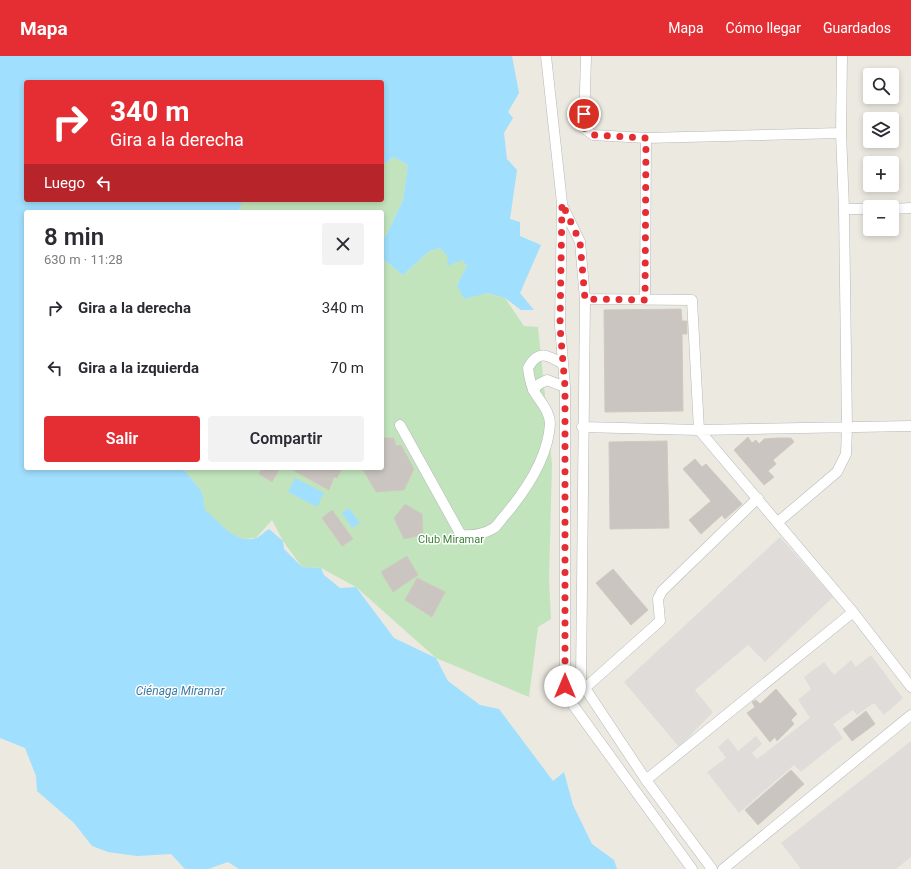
<!DOCTYPE html>
<html lang="es">
<head>
<meta charset="utf-8">
<style>
	body { margin:0; font-family:Roboto,sans-serif; background:#f2f2f3; color:#2b2b33; height:100vh; display:flex; flex-direction:column; font-size:15px; white-space:nowrap }
	* { box-sizing:border-box; margin:0 }
	p { font-size:13px; color:#7c7c81 }
	.icon { flex:none; width:22px; height:22px; fill:none; stroke:currentColor; stroke-width:2; stroke-linecap:round; stroke-linejoin:round }
	.map { position:relative; flex:1; overflow:hidden }
	.sheet { position:absolute; left:24px; top:154px; width:360px; height:260px; display:flex; flex-direction:column; background:#fff; border-radius:4px; box-shadow:0 2px 6px #0003 }
	.sheet>* { flex:none }
	.banner { position:absolute; left:24px; top:24px; width:360px; height:122px; border-radius:4px; box-shadow:0 2px 6px #0003; background:#e52e34; color:#fff; overflow:hidden }
	.tools { position:absolute; left:863px; top:12px; display:grid; gap:8px }
	.tools a { display:grid; place-items:center; width:36px; height:36px; border-radius:4px; background:#fff; box-shadow:0 2px 6px #0003; font-size:20px }
	.pin { position:absolute; display:grid; place-items:center; width:34px; height:34px; color:#fff; margin:-17px; border:2px solid #fff; border-radius:50%; box-shadow:0 1px 4px #0007 }
	.me { position:absolute; width:44px; margin:-22px; rotate:0deg; stroke-linejoin:round; filter:drop-shadow(0 0 3px #0008) }
	.turn { display:flex; align-items:center; gap:14px; height:84px; padding:0 20px; font-size:18px }
	.turn .icon { width:52px; height:52px; stroke-width:2.5 }
	.turn b { display:block; font-size:28px; line-height:34px }
	.then { display:flex; align-items:center; height:38px; padding:0 20px; background:#0003; gap:8px; font-size:15px }
	.round { display:grid; place-items:center; flex:none; width:42px; height:42px; border-radius:4px; background:#f2f2f3 }
	.headline { display:flex; align-items:center; justify-content:space-between; height:68px; padding:0 20px }
	h1 { font-size:24px; font-weight:600; line-height:30px }
	.button { display:flex; gap:8px; margin-top:auto; padding:8px 20px }
	.button a { flex:1; height:46px; border-radius:4px; background:#e52e34; color:#fff; font-size:16px; font-weight:600; line-height:46px; text-align:center }
	.button a+a { background:#f2f2f3; color:#2b2b33 }
	ul { padding:0; list-style:none }
	li { display:flex; align-items:center; gap:12px; height:60px; padding:0 20px }
	li div { flex:1 }
	li b { display:block; font-size:15px }
	li em { font-style:normal }
	header { display:flex; align-items:center; gap:24px; box-sizing:border-box; height:56px; padding:0 20px; background:#e52e34; color:#fff }
	header strong { font-size:19px }
	nav { display:flex; gap:22px; margin-inline-start:auto; font-size:14px }
	.map>svg:first-child { display:block }
</style>
</head>
<body>
<header>
<strong>Mapa</strong>
<nav><a>Mapa</a><a>Cómo llegar</a><a>Guardados</a></nav>
</header>
<div class="map">
<svg width="911" height="813" viewBox="0 0 911 813">
	<rect width="100%" height="100%" fill="#ece9e1"/>
	<path fill="#e0dcd9" d="M780,481l53,60 -68,65 -17,-17 -53,45 18,22 -34,35 -55,-65z
		M871,599l32,43 -19,17 -10,-12 -17,12 -4,-5 -20,14 10,14 -42,34 -7,-7 -55,48 -32,-41 19,-14 -8,-11 10,-9 10,13 18,-15 6,8 -10,9 5,6 53,-41 -12,-18 13,-11 -7,-12 20,-15 10,13 17,-15 5,7z
		M911,685v116l-15,12h-95l-20,-26z"/>
	<path fill="#c2e4bd" d="M394,101l14,8 -5,35 -17,36 -4,3v-27h-144l5,-12h139v-35z
		M440,192l8,9 14,3 5,6 -10,19 48,13 19,28 14,1 14,137 -3,116 2,39 -13,8 -9,70 -93,-39 -80,-71 -35,-19 -19,-1 -19,-26 -11,-21 -16,18c-5,0 -12,2 -16,0 -13,-4 -25,-19 -36,-28l-2,-18 -19,-24h199v-210l21,17 26,-24z"/>
	<path fill="#a0dffd" d="M0,0h512l7,37 -11,19 5,6 -9,15 3,26 10,11 -7,49 10,3v14l21,9 -21,48 14,17h-13l-16,-12 -18,-5 -23,6 -7,-14 10,-19 -5,-6 -15,6 1,-9 -8,-9 -11,3 -26,24 -21,-17v-19l4,-3 17,-36 5,-35 -14,-8 -12,8v-83h-356v118h217l-5,12h-212v256h157l19,24 3,18c14,11 30,35 51,28 4,-1 9,-7 13,-9l14,12 1,8 18,18 19,1 3,7 16,13 16,-1 38,51 42,20 12,23 32,24 19,4 54,72 11,-9 9,33 19,39 22,16 3,9h-378l-11,-7 -20,7h-23l-14,-15 -34,2 -29,-4 -16,-6 -18,-23 -37,-32 -1,-15 -11,-28 -25,-10z
		M295,422l29,15 -7,14 -29,-15z
		M349,452l11,15 -8,5 -10,-15z"/>
	<path fill="#cac5c0" stroke="#d1c9c0" d="M681,253l1,12h5v13h-5l1,77 -78,1 -1,-102z
		M748,381l4,6 4,-3 3,4 5,-5 13,-1h14l3,4 -21,18 3,4 -8,7 6,6 -10,8 -30,-35z
		M382,382h12l2,8 5,-1 13,24 -10,21 -28,2 -14,-24h20z
		M667,385l2,87 -59,1 -1,-87z
		M695,403l7,8 4,-3 36,40 -17,15 -3,-4 -21,19 -12,-14 22,-19 -28,-32z
		M262,412h18l-8,14 -13,-8z
		M289,412h53l-5,10 -3,-1 -5,13z
		M405,448l17,10 1,21 -19,4 -10,-21z
		M332,454l21,29 -11,7 -20,-28z
		M407,500l11,19 -25,17 -12,-20z
		M613,513l35,41 -17,15 -35,-42z
		M417,522l28,14 -13,25 -27,-17z
		M776,633l21,25 -6,6 3,4 -17,17 -2,-4 -5,5 -23,-29 8,-6 -3,-5 4,-2 4,4z
		M866,655l9,13 -23,17 -9,-12z
		M791,714l13,14 -46,41 -13,-15z"/>
	<g fill="none" stroke-linecap="round" stroke-linejoin="round">
		<defs>
			<path id="minor" d="M546,0l16,147 -2,123 5,61v299l8,19 119,164
				M586,0l-2,72 9,7 53,3 -1,162
				M841,77l1,-77
				M646,82l195,-5 3,76
				M563,151l17,35 5,57 -4,383 65,98 66,89
				M892,153l19,-1
				M585,243l107,1 7,130 154,182 58,75
				M533,334l6,-6 8,-4 18,7
				M400,369l61,110c11,1 23,-1 33,-7 4,-3 8,-10 12,-14 21,-25 42,-57 44,-90 0,-13 -10,-22 -16,-33 -4,-7 -5,-15 -6,-23 10,-19 20,-13 35,-4
				M582,371l117,3 212,-4
				M778,466l59,-50 9,-18 1,-26 -3,-219h26
				M585,632l75,-67 -2,-22 4,-8 96,-93
				M646,724l207,-168
				M723,813l188,-154"/>
		</defs>
		<use href="#minor" stroke="#b4b8bc" stroke-width="11"/>
		<use href="#minor" stroke="#fff" stroke-width="10"/>
	</g>
	<g fill="none" stroke-linecap="round" stroke-linejoin="round">
		<path stroke="#e52e34" stroke-width="7" stroke-dasharray="0 12.6" d="M565,630v-299l-5,-61 2,-123 18,39 5,57 60,1 1,-162 -53,-3 -9,-7v-14"/>
	</g>
	<g text-anchor="middle" dominant-baseline="central" stroke-width="3" stroke-linejoin="round" paint-order="stroke">
		<g font-size="11" fill="#3b8436" stroke="#fff">
			<text x="451" y="483">Club Miramar</text>
		</g>
		<g font-size="12" font-style="italic" fill="#3c7ba6" stroke="#fff">
			<text x="180" y="635">Ciénaga Miramar</text>
		</g>
	</g>
</svg>
<div class="tools">
<a><svg class="icon" aria-label="search" viewBox="0 0 24 24"><circle cx="10" cy="10" r="6"/><path d="M15 15l6 6"/></svg></a>
<a><svg class="icon" aria-label="layers" viewBox="0 0 24 24"><path d="M12 4l9 5-9 5-9-5zM3 14l9 5 9-5"/></svg></a>
<a>+</a>
<a>−</a>
</div>
<div class="pin" style="left:584px;top:58px;background:#d93025"><svg class="icon" aria-label="arrive" viewBox="0 0 24 24"><path d="M6 21V4h12l-3 4 3 4H6"/></svg></div>
<svg class="me" style="left:565px;top:630px" viewBox="-20 -20 40 40"><circle r="19" fill="#fff"/><path d="M0-13L10 11 0 6-10 11z" fill="#e52e34"/></svg>
<div class="banner">
<div class="turn"><svg class="icon" aria-label="right" viewBox="0 0 24 24"><path d="M7 20v-9h11M14 6l5 5-5 5"/></svg><div><b>340 m</b>Gira a la derecha</div></div>
<div class="then">Luego<svg class="icon" aria-label="left" viewBox="0 0 24 24"><path d="M17 20v-9H6M10 6l-5 5 5 5"/></svg></div>
</div>
<section class="sheet">
<div class="headline"><div><h1>8 min</h1><p>630 m · 11:28</p></div><a class="round"><svg class="icon" aria-label="close" viewBox="0 0 24 24"><path d="M6 6l12 12M18 6L6 18"/></svg></a></div>
<ul>
<li><svg class="icon" aria-label="right" viewBox="0 0 24 24"><path d="M7 20v-9h11M14 6l5 5-5 5"/></svg><div><b>Gira a la derecha</b></div><em>340 m</em></li>
<li><svg class="icon" aria-label="left" viewBox="0 0 24 24"><path d="M17 20v-9H6M10 6l-5 5 5 5"/></svg><div><b>Gira a la izquierda</b></div><em>70 m</em></li>
</ul>
<div class="button"><a>Salir</a><a>Compartir</a></div>
</section>
</div>
</body>
</html>
